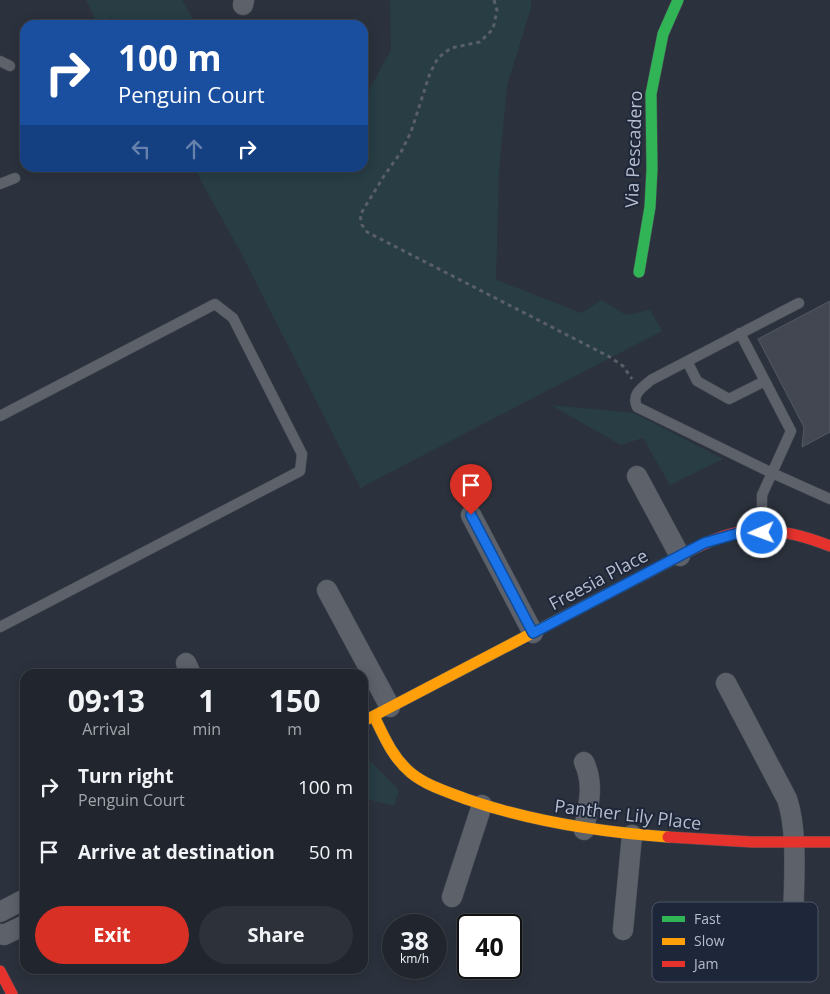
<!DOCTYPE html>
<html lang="en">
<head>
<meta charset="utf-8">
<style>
	body { margin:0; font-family:"Open Sans",sans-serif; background:#2d323a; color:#f1f3f6; height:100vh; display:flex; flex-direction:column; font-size:19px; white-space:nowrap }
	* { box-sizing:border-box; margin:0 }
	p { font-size:16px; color:#a2a5aa }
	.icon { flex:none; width:28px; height:28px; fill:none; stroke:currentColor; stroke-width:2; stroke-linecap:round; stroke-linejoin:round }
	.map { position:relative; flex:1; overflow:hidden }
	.sheet { position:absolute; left:20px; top:669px; width:348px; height:305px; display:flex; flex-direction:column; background:#21262e; border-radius:15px; box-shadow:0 2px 12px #0003,0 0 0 1px #3e434a }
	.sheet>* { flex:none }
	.banner { position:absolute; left:20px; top:20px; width:348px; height:152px; border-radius:15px; box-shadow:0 2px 12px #0003,0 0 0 1px #3e434a; background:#1a4fa0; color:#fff; overflow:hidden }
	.speed { position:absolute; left:382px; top:914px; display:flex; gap:10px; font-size:25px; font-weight:700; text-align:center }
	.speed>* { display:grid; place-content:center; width:65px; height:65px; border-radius:50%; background:#21262e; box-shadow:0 2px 12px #0003,0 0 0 1px #3e434a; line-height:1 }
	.speed small { font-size:12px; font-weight:400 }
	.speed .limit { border:2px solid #111; border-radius:8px; background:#fff; color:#111 }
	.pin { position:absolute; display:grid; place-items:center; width:42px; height:42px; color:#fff; margin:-51px -21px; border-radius:50% 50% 50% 0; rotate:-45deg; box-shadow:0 0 5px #0007 }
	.pin .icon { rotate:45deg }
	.me { position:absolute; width:55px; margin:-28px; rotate:268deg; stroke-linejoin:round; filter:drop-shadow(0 0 4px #0008) }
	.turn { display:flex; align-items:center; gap:18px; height:105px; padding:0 15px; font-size:22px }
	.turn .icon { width:65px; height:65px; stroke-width:2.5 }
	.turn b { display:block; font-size:35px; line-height:42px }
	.lanes { display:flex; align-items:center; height:48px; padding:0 15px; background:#0003; justify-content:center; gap:25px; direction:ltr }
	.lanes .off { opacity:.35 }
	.eta { display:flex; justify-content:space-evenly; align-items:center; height:85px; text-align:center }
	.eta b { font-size:30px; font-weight:700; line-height:35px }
	.action { display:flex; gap:10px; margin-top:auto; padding:10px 15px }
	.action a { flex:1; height:58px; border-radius:30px; background:#d93025; color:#fff; font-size:20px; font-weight:700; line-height:58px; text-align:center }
	.action a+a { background:#2d323a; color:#f1f3f6 }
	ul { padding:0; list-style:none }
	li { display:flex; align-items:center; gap:15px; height:65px; padding:0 15px }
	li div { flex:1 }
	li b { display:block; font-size:19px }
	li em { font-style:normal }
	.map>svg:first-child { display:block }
</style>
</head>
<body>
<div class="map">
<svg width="830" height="994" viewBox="0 0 830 994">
	<rect width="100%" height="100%" fill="#2c323d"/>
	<path fill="#283d44" d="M86,0h96l14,25h-80l-4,-8 -14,7z
		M390,0h141v8l-24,78 -8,84 -3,110 86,33 19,-13 25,15 24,-5 12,21 -298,155 -3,3 -120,-236 -47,-85h168l1,-67 28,-51z
		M551,405l83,8 89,46 -53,26 -27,-47 -22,7z
		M362,753l37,37 -5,16 -31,-8z"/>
	<path fill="#424752" stroke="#545a64" d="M830,301v131l-28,15 2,-20 -46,-88z"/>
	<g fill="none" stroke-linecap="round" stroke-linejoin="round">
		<defs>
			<path id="lane" d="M0,61l10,5
				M0,184l15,-6
				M799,303l-148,77c-9,8 -20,14 -14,27l135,66 58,26
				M740,333l51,98 -29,64v37
				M687,361l10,20 32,18 36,-18
				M0,416l215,-112 18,14 69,136 -2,17 -300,156"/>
			<path id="street" d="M243,5l1,-5
				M637,476l43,80
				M471,515l62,118
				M327,590l63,117
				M186,663l5,11
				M726,683l61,116c12,34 6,93 6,131
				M584,830c4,-25 11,-44 0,-68
				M452,897l30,-92
				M0,912l25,-13
				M623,930l9,-95
				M0,934l4,1 21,-10"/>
			<path id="fast" d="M639,272l11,-65 2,-38 -1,-75 12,-60 15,-34"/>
			<path id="slow" d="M374,716c10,21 19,42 37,57 16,13 37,19 55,26 66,23 133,33 202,38
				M362,722l310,-162"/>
			<path id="jam" d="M672,560c21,-11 43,-23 67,-28 30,-5 64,3 91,14
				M668,837l84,5h78
				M0,971l12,23"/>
		</defs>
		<use href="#lane" stroke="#4a4f57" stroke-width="11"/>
		<use href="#street" stroke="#4a4f57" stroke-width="21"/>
		<use href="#fast" stroke="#4a4f57" stroke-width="12"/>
		<use href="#slow" stroke="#4a4f57" stroke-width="12"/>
		<use href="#jam" stroke="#4a4f57" stroke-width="12"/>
		<path stroke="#5a5f67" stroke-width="3" stroke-dasharray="4 4" stroke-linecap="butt" d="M494,0l3,10 -4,19 -13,13 -29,6 -13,10 -8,15 -19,59 -10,20 -17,24 -24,39 2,10 5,7 241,124 15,10 9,13"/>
		<use href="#lane" stroke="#5d616a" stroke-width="10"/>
		<use href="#street" stroke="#5d616a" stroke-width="20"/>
		<use href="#fast" stroke="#30b455" stroke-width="11"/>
		<use href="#slow" stroke="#ff9f0a" stroke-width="11"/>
		<use href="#jam" stroke="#e5322d" stroke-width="11"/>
	</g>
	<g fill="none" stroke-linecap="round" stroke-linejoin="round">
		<defs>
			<path id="route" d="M471,515l62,118 171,-90 38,-11 20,1"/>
		</defs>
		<use href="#route" stroke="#114b97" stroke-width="12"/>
		<use href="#route" stroke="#1a73e8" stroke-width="9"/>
	</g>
	<g text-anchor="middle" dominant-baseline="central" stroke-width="4" stroke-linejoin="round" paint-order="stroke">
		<g font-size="18" fill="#b7bdcd" stroke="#1e2739">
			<text transform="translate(633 149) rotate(-88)">Via Pescadero</text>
			<text transform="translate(598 579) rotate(-28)">Freesia Place</text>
			<text transform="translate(628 814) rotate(7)">Panther Lily Place</text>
		</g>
	</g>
	<rect x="652" y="902" width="166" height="80" rx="8" fill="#1e2739" stroke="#4c5465" stroke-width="1"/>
	<rect x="662" y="916" width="23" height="6" fill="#30b455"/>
	<rect x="662" y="938" width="23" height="7" fill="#ff9f0a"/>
	<rect x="662" y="961" width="23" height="6" fill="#e5322d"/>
	<g font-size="14" fill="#b7bdcd">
		<text x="694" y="924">Fast</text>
		<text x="694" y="946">Slow</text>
		<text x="694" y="969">Jam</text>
	</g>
</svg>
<div class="speed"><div>38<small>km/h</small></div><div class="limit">40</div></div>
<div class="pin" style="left:471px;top:515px;background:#d93025"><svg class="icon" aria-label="arrive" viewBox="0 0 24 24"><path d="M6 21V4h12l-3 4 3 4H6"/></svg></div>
<svg class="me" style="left:762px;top:533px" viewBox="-20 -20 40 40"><circle r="17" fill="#1a73e8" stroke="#fff" stroke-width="3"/><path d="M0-11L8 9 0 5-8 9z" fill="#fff"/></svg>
<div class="banner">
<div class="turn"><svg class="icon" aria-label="right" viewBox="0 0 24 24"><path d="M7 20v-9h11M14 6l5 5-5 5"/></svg><div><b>100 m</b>Penguin Court</div></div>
<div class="lanes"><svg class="icon off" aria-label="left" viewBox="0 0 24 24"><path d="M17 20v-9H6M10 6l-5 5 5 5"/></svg><svg class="icon off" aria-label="ahead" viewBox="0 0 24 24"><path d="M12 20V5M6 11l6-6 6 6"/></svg><svg class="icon" aria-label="right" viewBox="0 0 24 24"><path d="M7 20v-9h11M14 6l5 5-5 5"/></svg></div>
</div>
<section class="sheet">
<div class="eta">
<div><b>09:13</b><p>Arrival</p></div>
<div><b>1</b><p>min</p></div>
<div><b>150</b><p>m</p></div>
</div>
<ul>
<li><svg class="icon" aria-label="right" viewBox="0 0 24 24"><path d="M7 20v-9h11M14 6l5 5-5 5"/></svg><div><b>Turn right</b><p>Penguin Court</p></div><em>100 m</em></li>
<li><svg class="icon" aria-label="arrive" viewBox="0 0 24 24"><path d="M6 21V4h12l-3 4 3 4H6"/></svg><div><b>Arrive at destination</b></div><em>50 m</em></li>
</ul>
<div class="action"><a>Exit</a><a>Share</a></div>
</section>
</div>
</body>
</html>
